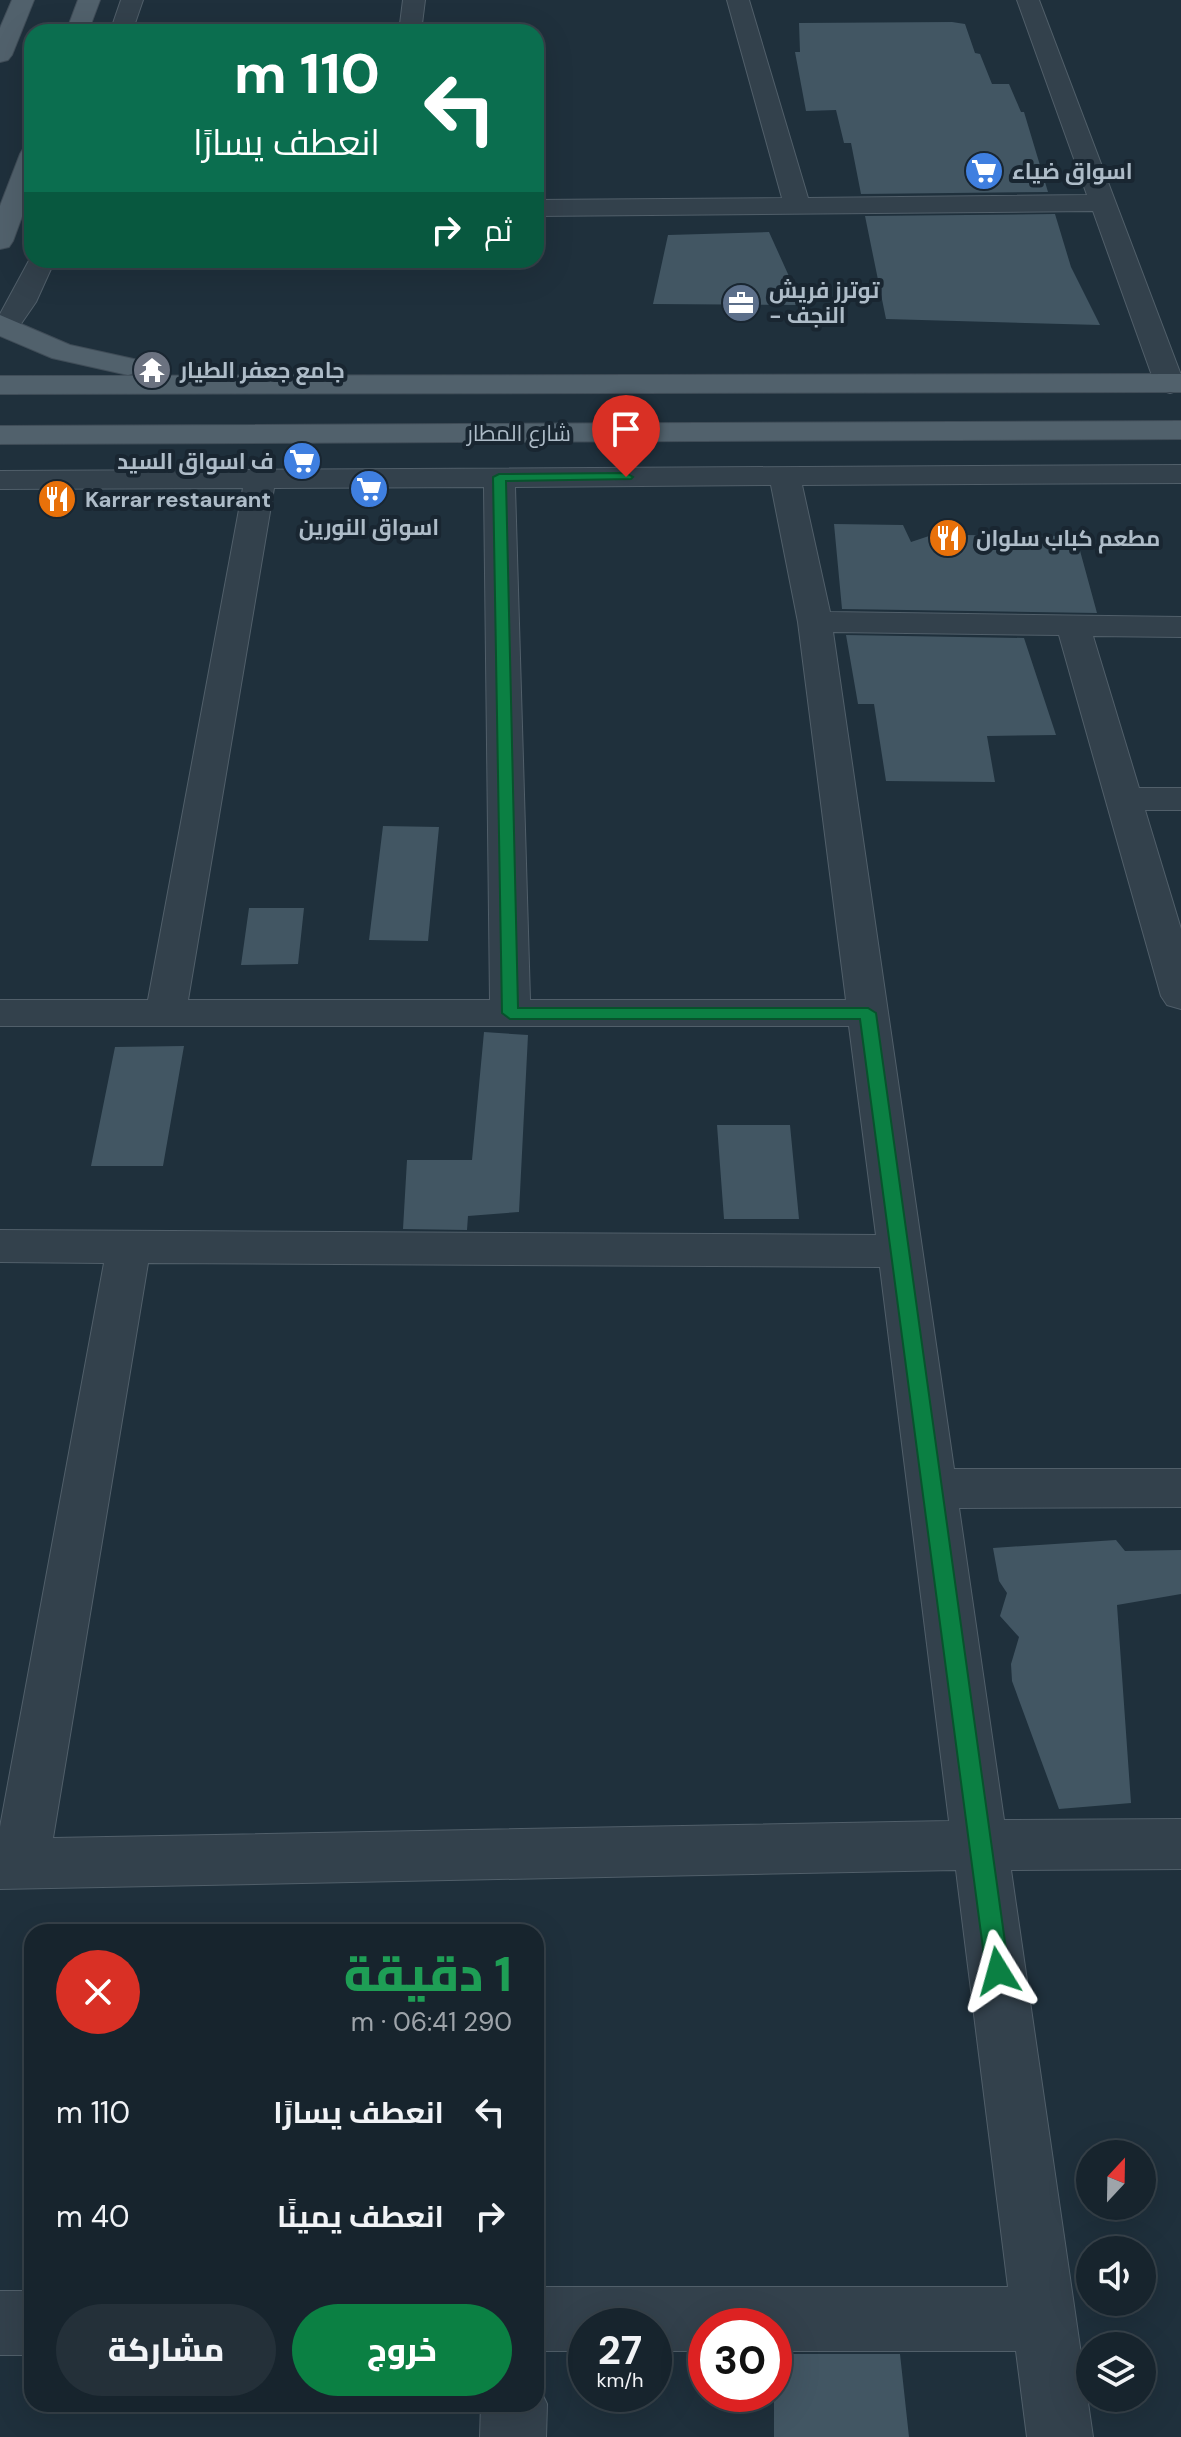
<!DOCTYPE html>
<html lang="ar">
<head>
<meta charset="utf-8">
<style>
	body { margin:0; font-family:"DM Sans",Cairo,sans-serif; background:#243039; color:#f1f3f6; direction:rtl; height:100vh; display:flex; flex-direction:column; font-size:30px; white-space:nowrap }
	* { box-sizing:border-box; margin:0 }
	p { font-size:26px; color:#9ea4aa }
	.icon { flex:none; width:44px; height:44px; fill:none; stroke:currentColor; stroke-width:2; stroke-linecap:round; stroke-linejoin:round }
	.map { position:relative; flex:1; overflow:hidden; direction:ltr }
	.panel { position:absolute; left:24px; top:1924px; width:520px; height:488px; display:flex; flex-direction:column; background:#17242d; border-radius:24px; box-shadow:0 8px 32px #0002,0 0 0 2px #364149; direction:rtl }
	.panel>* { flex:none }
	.banner { position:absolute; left:24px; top:24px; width:520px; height:244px; border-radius:24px; box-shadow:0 8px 32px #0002,0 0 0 2px #364149; direction:rtl; background:#0b6e4f; color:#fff; overflow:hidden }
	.needle { width:52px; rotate:22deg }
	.buttons { position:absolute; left:1076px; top:2140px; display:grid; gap:16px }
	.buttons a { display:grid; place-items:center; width:80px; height:80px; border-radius:50%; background:#17242d; box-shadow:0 8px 32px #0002,0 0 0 2px #364149; font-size:40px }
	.speed { position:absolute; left:568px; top:2308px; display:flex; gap:16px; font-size:40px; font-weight:700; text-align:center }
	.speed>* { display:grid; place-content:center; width:104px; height:104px; border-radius:50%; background:#17242d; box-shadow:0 8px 32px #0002,0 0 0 2px #364149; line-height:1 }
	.speed small { font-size:20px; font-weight:400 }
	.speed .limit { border:12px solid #d22; background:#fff; color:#111 }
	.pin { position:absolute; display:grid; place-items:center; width:68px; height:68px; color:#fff; margin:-82px -34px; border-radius:50% 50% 50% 0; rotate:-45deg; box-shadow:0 0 8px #0007 }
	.pin .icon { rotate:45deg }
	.me { position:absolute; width:88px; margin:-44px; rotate:352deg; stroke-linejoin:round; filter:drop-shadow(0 0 6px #0008) }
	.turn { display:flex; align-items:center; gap:28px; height:168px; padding:0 32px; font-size:36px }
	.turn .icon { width:104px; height:104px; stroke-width:2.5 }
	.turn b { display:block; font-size:56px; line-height:68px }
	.then { display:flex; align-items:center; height:76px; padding:0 32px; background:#0003; gap:16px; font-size:30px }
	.round { display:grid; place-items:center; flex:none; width:84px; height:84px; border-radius:42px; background:#243039 }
	.summary { display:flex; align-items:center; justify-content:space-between; height:136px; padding:0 32px }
	h1 { font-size:48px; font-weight:800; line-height:60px; color:#1e9e55 }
	.primary-button { display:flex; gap:16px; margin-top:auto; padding:16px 32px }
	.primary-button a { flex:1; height:92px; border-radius:48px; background:#0b8043; color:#fff; font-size:32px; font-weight:800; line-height:92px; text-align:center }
	.primary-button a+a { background:#243039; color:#f1f3f6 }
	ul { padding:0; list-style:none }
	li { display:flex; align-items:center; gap:24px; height:104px; padding:0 32px }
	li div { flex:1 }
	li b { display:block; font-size:30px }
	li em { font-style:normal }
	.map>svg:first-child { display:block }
</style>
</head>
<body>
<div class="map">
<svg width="1181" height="2437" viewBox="0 0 1181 2437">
	<rect width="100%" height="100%" fill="#1f303c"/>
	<path fill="#425663" d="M952,22l13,2 10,29 5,1 12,30h17l12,28h3l24,80 -187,2 -10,-51h-7l-8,-33 -30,1 -11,-59h5l-1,-29z
		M1055,214l16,53 29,58 -214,-6 -21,-103z
		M769,232l33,73 -149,-1 15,-69z
		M834,524l69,1 8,17 48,-16 2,9 115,1 21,77 -255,-4z
		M846,635l178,3 32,97 -69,1 8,46 -109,-1 -12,-77h-16z
		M383,826l56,1 -11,114 -59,-1z
		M249,908h55l-6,56 -57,1z
		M484,1032l44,3 -9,177 -51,4 -1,14 -64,-1 4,-69h65z
		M184,1046l-21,120h-72l24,-119z
		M717,1125h73l9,94h-75z
		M1116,1540l9,11 56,-1v44l-64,11 14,198 -72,6 -47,-128 -1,-17 8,-27 -19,-21 7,-23 -8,-12 -6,-33z
		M774,2354h126l9,83h-135z"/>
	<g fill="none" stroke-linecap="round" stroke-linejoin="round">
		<defs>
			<path id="minor" d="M121,0h22l-11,32h-22z
				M403,0h22l-4,32h-22z
				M727,0h22l59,198 279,-3 -70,-195h22l142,375 -1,15 -10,3 -10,-3 -5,-6 -62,-173 -557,5v-16l246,-2z
				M32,255v5h23l-19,42 -22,32 -14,1v-21z
				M1181,465v18l-379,2 28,127 351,5v20l-88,-1 46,152h42v22h-36l36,119v80l-14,-4 -6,-9 -102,-361 -226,-3 121,837h227v38l-222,1 45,312 177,-1v50l-170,1 82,567h-66l-11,-86h-242v-25h-68v25h-52v-25h-68v25h-50v-64h472l-52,-417 -956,19v-62l104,-564 -104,-1v-32l876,5 -27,-209h-849v-26h148l95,-512 -243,1v-18zM771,485l27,137 48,378h-316l-15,-513zM484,487l6,513h-302l86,-512zM148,1263l732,4 69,554 -896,17z
				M0,2291h32v64h-32z
				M536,2381l11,23 -1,33h-66l1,-33h55z"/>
			<path id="major" d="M12,0h22l-22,55 -4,5 -8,2v-34z
				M78,0h22l-12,32h-22z
				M32,147v42l-19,52 -4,6 -9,2v-43l20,-52 3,-5z
				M0,315l70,30 68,15 4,6 -4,6 -10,3 -76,-17 -52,-22z
				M1181,374v18l-1181,2v-18z
				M1181,421v18l-1181,5v-18z"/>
		</defs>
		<use href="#minor" stroke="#515f6a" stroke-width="2"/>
		<use href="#major" stroke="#404d58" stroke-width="2"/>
		<use href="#minor" fill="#33414c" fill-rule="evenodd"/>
		<use href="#major" fill="#51616c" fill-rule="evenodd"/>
	</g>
	<path fill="#0b8043" stroke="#07532c" stroke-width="2" d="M626,473l7,4 -2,2 -125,2 12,527h350l8,5 133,958 -3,8 -8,4 -9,-4 -3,-8 -126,-952h-350l-8,-6 -9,-536 6,-3z"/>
	<defs>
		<symbol id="supermarket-disc" viewBox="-11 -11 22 22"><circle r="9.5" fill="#3f7fe0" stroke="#192631"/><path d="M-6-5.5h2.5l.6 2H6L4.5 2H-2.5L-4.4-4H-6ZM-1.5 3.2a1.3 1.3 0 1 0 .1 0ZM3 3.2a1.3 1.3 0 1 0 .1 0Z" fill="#fff"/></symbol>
		<symbol id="office-disc" viewBox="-11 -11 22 22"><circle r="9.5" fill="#5c6f8a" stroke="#192631"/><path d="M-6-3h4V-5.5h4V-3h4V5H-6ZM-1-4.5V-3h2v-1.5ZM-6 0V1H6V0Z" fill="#fff"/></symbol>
		<symbol id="temple-disc" viewBox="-11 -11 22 22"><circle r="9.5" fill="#6b7280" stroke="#192631"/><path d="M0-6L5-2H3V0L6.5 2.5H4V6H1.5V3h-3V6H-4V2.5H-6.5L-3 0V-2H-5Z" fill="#fff"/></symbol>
		<symbol id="restaurant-disc" viewBox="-11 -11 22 22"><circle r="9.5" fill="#e8710a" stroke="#192631"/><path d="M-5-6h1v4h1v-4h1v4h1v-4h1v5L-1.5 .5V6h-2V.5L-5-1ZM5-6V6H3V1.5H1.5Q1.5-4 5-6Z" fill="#fff"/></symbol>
	</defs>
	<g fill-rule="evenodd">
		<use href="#supermarket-disc" x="962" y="149" width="44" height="44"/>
		<use href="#office-disc" x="719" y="281" width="44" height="44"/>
		<use href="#temple-disc" x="130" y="348" width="44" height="44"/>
		<use href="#supermarket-disc" x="280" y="439" width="44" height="44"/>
		<use href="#supermarket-disc" x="347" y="467" width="44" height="44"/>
		<use href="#restaurant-disc" x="35" y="477" width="44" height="44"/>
		<use href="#restaurant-disc" x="926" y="516" width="44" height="44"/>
	</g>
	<g text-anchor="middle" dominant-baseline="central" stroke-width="8" stroke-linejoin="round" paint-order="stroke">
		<g font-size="22" font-weight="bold" fill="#aebcc8" stroke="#192631" text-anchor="start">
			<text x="1012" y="171">اسواق ضياء</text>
			<text x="769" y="290">توترز فريش<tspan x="769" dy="25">- النجف</tspan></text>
			<text x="180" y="370">جامع جعفر الطيار</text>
			<text x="274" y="461" text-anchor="end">ف اسواق السيد</text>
			<text x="85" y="499">Karrar restaurant</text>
			<text x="369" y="527" text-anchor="middle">اسواق النورين</text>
			<text x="976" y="538">مطعم كباب سلوان</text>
		</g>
		<g font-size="22" fill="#aebcc8" stroke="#192631">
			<text x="519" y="433">شارع المطار</text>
		</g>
	</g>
</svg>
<div class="buttons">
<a><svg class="needle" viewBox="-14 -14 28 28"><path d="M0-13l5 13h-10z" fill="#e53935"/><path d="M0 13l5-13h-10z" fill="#9ea4aa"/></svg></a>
<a><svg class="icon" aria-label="sound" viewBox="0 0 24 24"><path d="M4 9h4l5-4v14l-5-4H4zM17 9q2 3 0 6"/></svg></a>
<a><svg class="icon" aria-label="layers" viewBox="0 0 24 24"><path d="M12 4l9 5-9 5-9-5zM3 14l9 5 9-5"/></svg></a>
</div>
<div class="speed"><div>27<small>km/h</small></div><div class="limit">30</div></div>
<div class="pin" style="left:626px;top:477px;background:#d93025"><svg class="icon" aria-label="arrive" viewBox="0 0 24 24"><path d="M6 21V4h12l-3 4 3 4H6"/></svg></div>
<svg class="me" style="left:998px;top:1971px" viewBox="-20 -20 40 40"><path d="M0-17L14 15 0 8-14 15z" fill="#0b8043" stroke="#fff" stroke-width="4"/></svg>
<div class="banner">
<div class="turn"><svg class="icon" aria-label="left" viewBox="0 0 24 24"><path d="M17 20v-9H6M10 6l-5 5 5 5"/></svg><div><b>110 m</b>انعطف يسارًا</div></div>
<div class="then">ثم<svg class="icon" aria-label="right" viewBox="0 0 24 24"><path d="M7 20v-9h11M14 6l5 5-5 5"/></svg></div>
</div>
<section class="panel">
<div class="summary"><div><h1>1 دقيقة</h1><p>290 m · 06:41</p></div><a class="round" style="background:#d93025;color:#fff"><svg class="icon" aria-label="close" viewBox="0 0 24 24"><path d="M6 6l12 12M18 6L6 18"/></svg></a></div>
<ul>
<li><svg class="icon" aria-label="left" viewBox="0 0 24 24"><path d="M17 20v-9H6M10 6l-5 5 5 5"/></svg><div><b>انعطف يسارًا</b></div><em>110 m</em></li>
<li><svg class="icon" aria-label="right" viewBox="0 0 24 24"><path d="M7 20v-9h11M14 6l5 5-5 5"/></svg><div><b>انعطف يمينًا</b></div><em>40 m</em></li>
</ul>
<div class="primary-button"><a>خروج</a><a>مشاركة</a></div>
</section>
</div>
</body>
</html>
